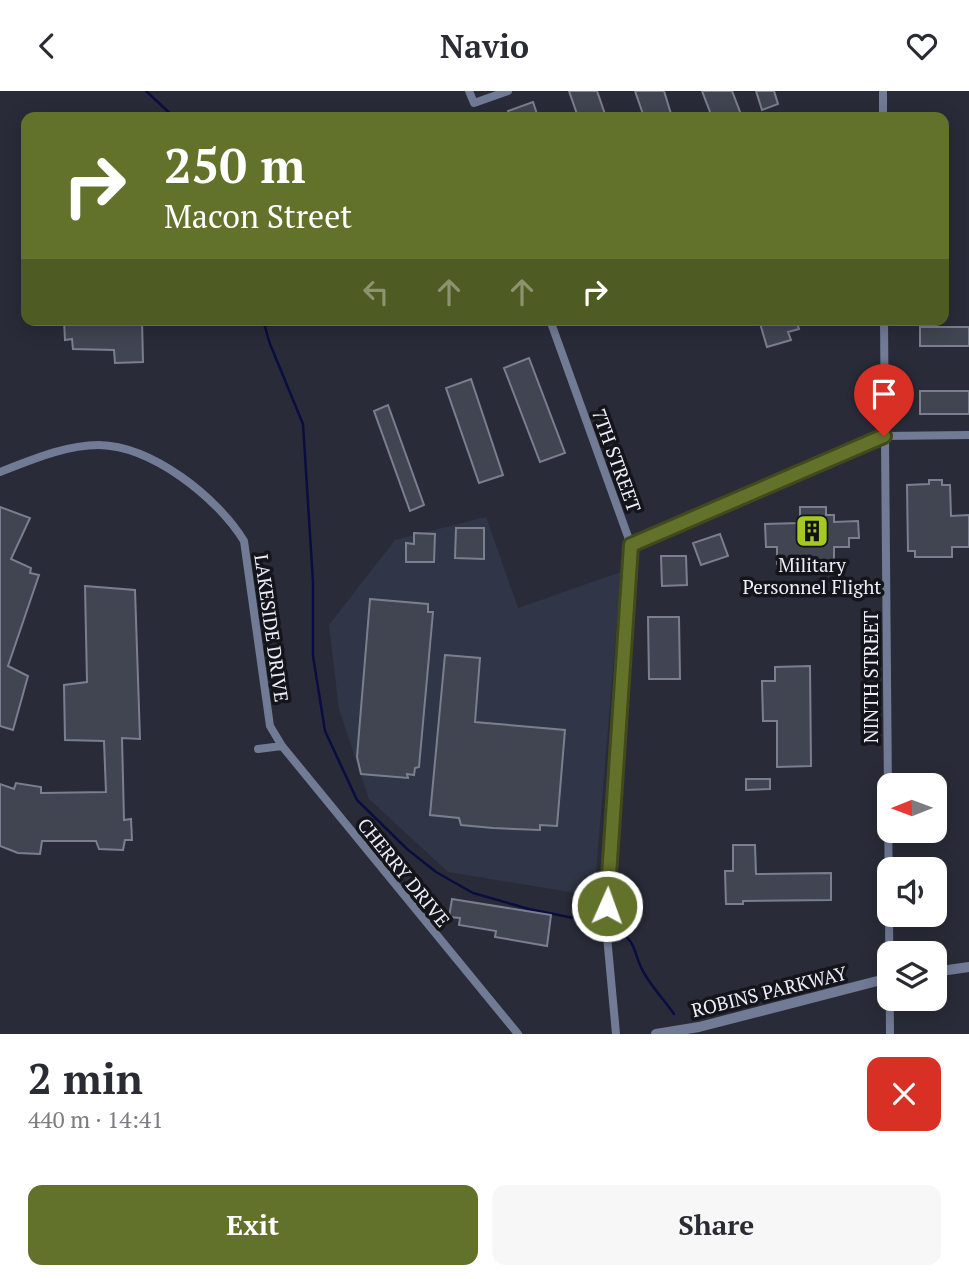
<!DOCTYPE html>
<html lang="en">
<head>
<meta charset="utf-8">
<style>
	body { margin:0; font-family:"PT Serif",serif; background:#f7f7f7; color:#2b2b33; height:100vh; display:flex; flex-direction:column; font-size:26px; white-space:nowrap }
	* { box-sizing:border-box; margin:0 }
	p { font-size:23px; color:#7c7c81 }
	.icon { flex:none; width:38px; height:38px; fill:none; stroke:currentColor; stroke-width:2; stroke-linecap:round; stroke-linejoin:round }
	.map { position:relative; height:943px; overflow:hidden }
	.details { display:flex; flex-direction:column; background:#fff; flex:1 }
	.details>* { flex:none }
	.top-card { position:absolute; left:21px; top:21px; width:928px; height:214px; border-radius:14px; box-shadow:0 4px 18px #0003; background:#62722b; color:#fff; overflow:hidden }
	.needle { width:46px; rotate:269deg }
	.controls { position:absolute; left:877px; top:682px; display:grid; gap:14px }
	.controls a { display:grid; place-items:center; width:70px; height:70px; border-radius:14px; background:#fff; box-shadow:0 4px 18px #0003; font-size:35px }
	.pin { position:absolute; display:grid; place-items:center; width:60px; height:60px; color:#fff; margin:-72px -30px; border-radius:50% 50% 50% 0; rotate:-45deg; box-shadow:0 0 7px #0007 }
	.pin .icon { rotate:45deg }
	.me { position:absolute; width:77px; margin:-38px; rotate:2deg; stroke-linejoin:round; filter:drop-shadow(0 0 5px #0008) }
	.turn { display:flex; align-items:center; gap:24px; height:147px; padding:0 28px; font-size:32px }
	.turn .icon { width:91px; height:91px; stroke-width:2.5 }
	.turn b { display:block; font-size:49px; line-height:60px }
	.lanes { display:flex; align-items:center; height:66px; padding:0 28px; background:#0003; justify-content:center; gap:35px; direction:ltr }
	.lanes .off { opacity:.35 }
	.round { display:grid; place-items:center; flex:none; width:74px; height:74px; border-radius:14px; background:#f7f7f7 }
	.headline { display:flex; align-items:center; justify-content:space-between; height:119px; padding:0 28px }
	h1 { font-size:42px; font-weight:800; line-height:52px }
	.cta { display:flex; gap:14px; margin-top:auto; padding:14px 28px }
	.cta a { flex:1; height:80px; border-radius:14px; background:#62722b; color:#fff; font-size:28px; font-weight:800; line-height:80px; text-align:center }
	.cta a+a { background:#f7f7f7; color:#2b2b33 }
	header { display:flex; justify-content:space-between; align-items:center; height:91px; padding:0 28px; background:#fff; font-size:32px; font-weight:800 }
	.map>svg:first-child { display:block }
</style>
</head>
<body>
<header><svg class="icon" aria-label="back" viewBox="0 0 24 24"><path d="M15 5l-7 7 7 7"/></svg>Navio<svg class="icon" aria-label="heart" viewBox="0 0 24 24"><path d="M12 20l-8-8c-3-5 5-10 8-4 3-6 11-1 8 4z"/></svg></header>
<div class="map">
<svg width="969" height="943" viewBox="0 0 969 943">
	<rect width="100%" height="100%" fill="#292c38"/>
	<path fill="#303647" d="M486,426l32,91 103,-36 -27,324 -146,-24 -79,-73 -30,-90 -10,-84 66,-85z"/>
	<g fill="none" stroke-linecap="round" stroke-linejoin="round">
		<path stroke="#0a0d40" stroke-width="2.5" d="M146,0l28,26
			M263,229l7,24 33,80 10,158v74l12,75 32,69 50,49 29,23 37,21 56,16 69,14
			M614,836c26,17 18,26 30,46 8,14 20,27 30,41"/>
	</g>
	<path fill="#414551" stroke="#7b7f8d" stroke-width="2" d="M569,0h28l9,26h-28z
		M635,0h29l8,26h-28z
		M702,0h30l10,26h-30z
		M756,0h18l4,13 -16,6z
		M533,11l5,15h-27l-3,-6z
		M64,229h78l1,42 -28,1 -1,-13 -41,-1 -1,-10 -7,1z
		M759,229h37l3,9 -11,3 3,8 -24,7z
		M920,236h49v19h-49z
		M529,267l36,95 -25,9 -36,-94z
		M471,288l32,96 -24,8 -33,-95z
		M920,300h49v23h-49z
		M388,314l36,100 -14,6 -36,-100z
		M929,389h13v5h8l1,31 18,-1v32h-17v10h-37v-6h-7l-1,-66 22,-1z
		M0,416l30,11 -19,41 20,9 -1,5 9,2 -31,91 20,10 -15,54 -13,-4z
		M800,416h26v8h8v7l24,-1 1,17h-10v9h-15v20l-23,1 -1,-4h-33v-17h-11l-1,-23 35,-1z
		M456,437h28v31l-29,-1z
		M414,442l21,1 -1,28h-28v-19l8,1z
		M720,443l8,22 -27,9 -8,-22z
		M661,465h25l1,29 -25,1z
		M85,495l50,4 5,149 -18,-1 2,82 7,-1 1,21h-7l-2,10 -24,-1 -3,-8h-54l-2,13 -22,-1 -18,-7v-62l14,5 2,-6 25,4v6l65,-1 -2,-51 -39,-1 -1,-55 23,-3z
		M370,508l58,5v8h5l-14,155 -4,1 -1,7 -7,-1 1,4 -47,-4 -4,-17z
		M648,526h31l1,62h-31z
		M445,564l35,3 -5,64 90,8 -8,96 -17,-1v5l-47,-2 -32,-3 -2,-7 -29,-3z
		M810,575l1,100 -34,1v-46h-14l-1,-40h13v-14z
		M746,688h24v10l-24,1z
		M733,754h22l1,29 75,-1v27l-88,1v3h-17l-1,-33h8z
		M452,808l99,16 -4,31 -52,-9 1,-6 -37,-6 1,-7 -11,-1z"/>
	<g fill="none" stroke-linecap="round" stroke-linejoin="round">
		<path stroke="#727b96" stroke-width="8" d="M469,0l5,12 34,-12
			M883,0v26
			M550,229l81,225 -23,322 -2,58 10,109
			M884,229l6,714
			M0,381c31,-12 65,-27 99,-27 53,1 118,52 145,96l26,185 12,20
			M631,454l253,-109 85,-1
			M258,658l24,-3 236,288"/>
		<path stroke="#727b96" stroke-width="10" d="M934,881l35,-5
			M656,943l43,-7 190,-49"/>
	</g>
	<g fill="none" stroke-linecap="round" stroke-linejoin="round">
		<defs>
			<path id="route" d="M607,815l24,-361 253,-109"/>
		</defs>
		<use href="#route" stroke="#404a1c" stroke-width="18"/>
		<use href="#route" stroke="#62722b" stroke-width="12"/>
	</g>
	<defs>
		<symbol id="building-square" viewBox="-11 -11 22 22"><rect x="-9" y="-9" width="18" height="18" rx="4" fill="#a5c822" stroke="#13151a"/><path d="M-4-6H4V6H1V3H-1V6H-4ZM-2.5-4.3h1.7v1.8h-1.7ZM.8-4.3h1.7v1.8H.8ZM-2.5-1h1.7V.8h-1.7ZM.8-1h1.7V.8H.8Z" fill="#111"/></symbol>
	</defs>
	<g fill-rule="evenodd">
		<use href="#building-square" x="793" y="421" width="38" height="38"/>
	</g>
	<g text-anchor="middle" dominant-baseline="central" stroke-width="7" stroke-linejoin="round" paint-order="stroke">
		<g font-size="19" fill="#ebeef6" stroke="#13151a">
			<text transform="translate(617 369) rotate(70)">7TH STREET</text>
			<text transform="translate(272 537) rotate(82)">LAKESIDE DRIVE</text>
			<text transform="translate(870 586) rotate(-90)">NINTH STREET</text>
			<text transform="translate(404 781) rotate(51)">CHERRY DRIVE</text>
			<text transform="translate(769 900) rotate(-14)">ROBINS PARKWAY</text>
		</g>
		<g font-size="19" fill="#ebeef6" stroke="#13151a">
			<text x="812" y="473">Military<tspan x="812" dy="22">Personnel Flight</tspan></text>
		</g>
	</g>
</svg>
<div class="controls">
<a><svg class="needle" viewBox="-14 -14 28 28"><path d="M0-13l5 13h-10z" fill="#e53935"/><path d="M0 13l5-13h-10z" fill="#7c7c81"/></svg></a>
<a><svg class="icon" aria-label="sound" viewBox="0 0 24 24"><path d="M4 9h4l5-4v14l-5-4H4zM17 9q2 3 0 6"/></svg></a>
<a><svg class="icon" aria-label="layers" viewBox="0 0 24 24"><path d="M12 4l9 5-9 5-9-5zM3 14l9 5 9-5"/></svg></a>
</div>
<div class="pin" style="left:884px;top:345px;background:#d93025"><svg class="icon" aria-label="arrive" viewBox="0 0 24 24"><path d="M6 21V4h12l-3 4 3 4H6"/></svg></div>
<svg class="me" style="left:607px;top:815px" viewBox="-20 -20 40 40"><circle r="17" fill="#62722b" stroke="#fff" stroke-width="3"/><path d="M0-11L8 9 0 5-8 9z" fill="#fff"/></svg>
<div class="top-card">
<div class="turn"><svg class="icon" aria-label="right" viewBox="0 0 24 24"><path d="M7 20v-9h11M14 6l5 5-5 5"/></svg><div><b>250 m</b>Macon Street</div></div>
<div class="lanes"><svg class="icon off" aria-label="left" viewBox="0 0 24 24"><path d="M17 20v-9H6M10 6l-5 5 5 5"/></svg><svg class="icon off" aria-label="ahead" viewBox="0 0 24 24"><path d="M12 20V5M6 11l6-6 6 6"/></svg><svg class="icon off" aria-label="ahead" viewBox="0 0 24 24"><path d="M12 20V5M6 11l6-6 6 6"/></svg><svg class="icon" aria-label="right" viewBox="0 0 24 24"><path d="M7 20v-9h11M14 6l5 5-5 5"/></svg></div>
</div>
</div>
<section class="details">
<div class="headline"><div><h1>2 min</h1><p>440 m · 14:41</p></div><a class="round" style="background:#d93025;color:#fff"><svg class="icon" aria-label="close" viewBox="0 0 24 24"><path d="M6 6l12 12M18 6L6 18"/></svg></a></div>
<div class="cta"><a>Exit</a><a>Share</a></div>
</section>
</body>
</html>
